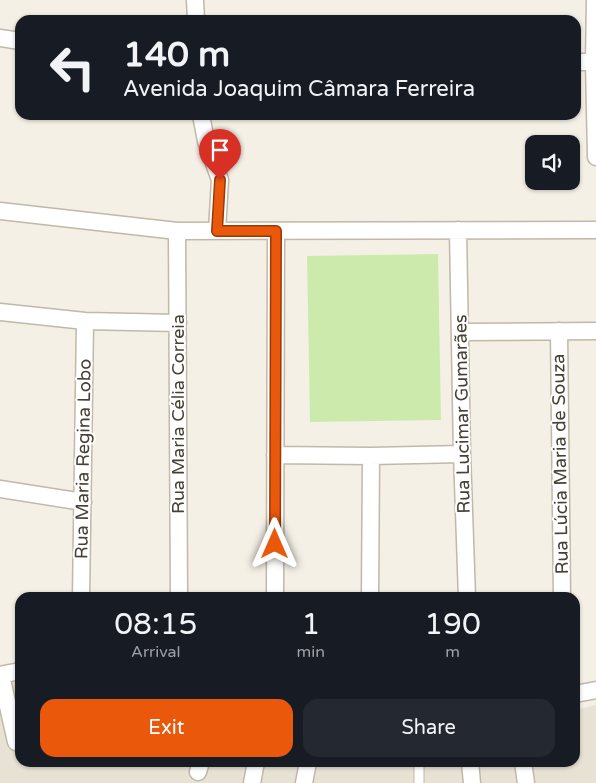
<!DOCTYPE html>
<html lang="en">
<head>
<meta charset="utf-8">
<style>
	body { margin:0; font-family:"Varela Round",sans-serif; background:#242831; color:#f1f3f6; height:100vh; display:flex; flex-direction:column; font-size:19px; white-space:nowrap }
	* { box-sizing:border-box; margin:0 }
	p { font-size:16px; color:#9ea1a6 }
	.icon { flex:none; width:28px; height:28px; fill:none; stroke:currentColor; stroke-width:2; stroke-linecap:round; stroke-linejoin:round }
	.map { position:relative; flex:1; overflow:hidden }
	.details { position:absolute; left:15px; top:592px; width:565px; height:175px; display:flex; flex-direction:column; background:#171b24; border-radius:15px; box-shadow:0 1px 4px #0004 }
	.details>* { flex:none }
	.hud { position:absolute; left:15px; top:15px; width:566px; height:105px; border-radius:15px; box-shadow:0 1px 4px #0004; background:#171b24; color:#f1f3f6; overflow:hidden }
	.controls { position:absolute; left:525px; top:135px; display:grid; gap:10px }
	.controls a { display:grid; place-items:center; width:55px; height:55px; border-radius:10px; background:#171b24; box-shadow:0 1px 4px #0004; font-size:25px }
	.pin { position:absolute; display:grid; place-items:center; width:42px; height:42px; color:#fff; margin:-51px -21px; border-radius:50% 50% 50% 0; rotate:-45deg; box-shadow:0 0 5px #0007 }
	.pin .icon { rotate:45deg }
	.me { position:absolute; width:55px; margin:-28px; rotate:0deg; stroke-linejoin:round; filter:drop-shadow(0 0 4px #0008) }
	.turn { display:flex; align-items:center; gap:18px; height:105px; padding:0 25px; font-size:22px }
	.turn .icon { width:65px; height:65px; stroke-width:2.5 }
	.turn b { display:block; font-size:35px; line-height:42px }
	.eta { display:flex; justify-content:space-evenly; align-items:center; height:85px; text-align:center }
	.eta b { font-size:30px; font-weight:600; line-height:35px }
	.button { display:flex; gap:10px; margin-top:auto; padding:10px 25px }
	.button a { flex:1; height:58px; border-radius:15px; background:#ea580c; color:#fff; font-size:20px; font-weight:600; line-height:58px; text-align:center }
	.button a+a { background:#242831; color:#f1f3f6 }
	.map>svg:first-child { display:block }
</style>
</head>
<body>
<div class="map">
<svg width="596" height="783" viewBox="0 0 596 783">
	<rect width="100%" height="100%" fill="#f4f0e6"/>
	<path fill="#e8e2d4" d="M20,681v81h555v-52l21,-5v78h-596v-98z"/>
	<path fill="#cdeaad" d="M438,254l3,166 -131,2 -3,-166z"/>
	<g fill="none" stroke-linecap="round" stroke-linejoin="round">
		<defs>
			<path id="lane" d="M419,762v21"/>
			<path id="street" d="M195,0l1,20
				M595,0l-1,62 2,95
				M0,38l20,3
				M576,62h20
				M201,115l5,26 14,39 -3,51
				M0,211l177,20 419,-1
				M458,230l4,224 5,144
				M177,231l2,367
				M0,312l85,9 93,2
				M559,331l3,267
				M461,332l135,-1
				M275,455l96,1 91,-2
				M0,489l83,13
				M81,598l4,-277
				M275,598l1,-367
				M370,598l1,-142
				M0,675l20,-4
				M1,675l15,67
				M575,694l21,-4
				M470,762l2,21
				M523,762l3,21
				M198,772l3,-10
				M252,783l4,-21
				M304,783l4,-21"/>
		</defs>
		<use href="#lane" stroke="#c0b8a8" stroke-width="11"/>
		<use href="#street" stroke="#c0b8a8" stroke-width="19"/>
		<use href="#lane" stroke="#fff" stroke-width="9"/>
		<use href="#street" stroke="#fff" stroke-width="16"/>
	</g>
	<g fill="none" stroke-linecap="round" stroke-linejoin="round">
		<defs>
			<path id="route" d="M220,180l-3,51h59l-1,313"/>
		</defs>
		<use href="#route" stroke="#983908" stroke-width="12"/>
		<use href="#route" stroke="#ea580c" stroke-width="9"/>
	</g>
	<g text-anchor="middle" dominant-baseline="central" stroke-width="4" stroke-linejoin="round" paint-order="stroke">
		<g font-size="18" fill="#474035" stroke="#fff">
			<text transform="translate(178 414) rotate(-90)">Rua Maria Célia Correia</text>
			<text transform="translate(462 414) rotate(-91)">Rua Lucimar Gumarães</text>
			<text transform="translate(83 459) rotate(-89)">Rua Maria Regina Lobo</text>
			<text transform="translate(560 464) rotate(-91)">Rua Lúcia Maria de Souza</text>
		</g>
	</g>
</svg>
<div class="controls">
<a><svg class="icon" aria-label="sound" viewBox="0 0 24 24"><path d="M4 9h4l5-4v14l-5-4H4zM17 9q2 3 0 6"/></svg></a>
</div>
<div class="pin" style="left:220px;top:180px;background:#d93025"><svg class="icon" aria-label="arrive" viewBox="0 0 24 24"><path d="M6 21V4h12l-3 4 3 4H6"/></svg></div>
<svg class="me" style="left:275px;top:544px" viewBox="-20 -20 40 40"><path d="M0-17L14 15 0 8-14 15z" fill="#ea580c" stroke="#fff" stroke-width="4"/></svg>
<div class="hud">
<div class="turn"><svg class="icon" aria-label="left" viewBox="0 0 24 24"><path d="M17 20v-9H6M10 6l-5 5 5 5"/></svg><div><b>140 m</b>Avenida Joaquim Câmara Ferreira</div></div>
</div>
<section class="details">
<div class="eta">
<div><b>08:15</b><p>Arrival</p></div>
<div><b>1</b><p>min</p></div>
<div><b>190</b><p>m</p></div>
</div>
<div class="button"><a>Exit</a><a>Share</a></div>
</section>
</div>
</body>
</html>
